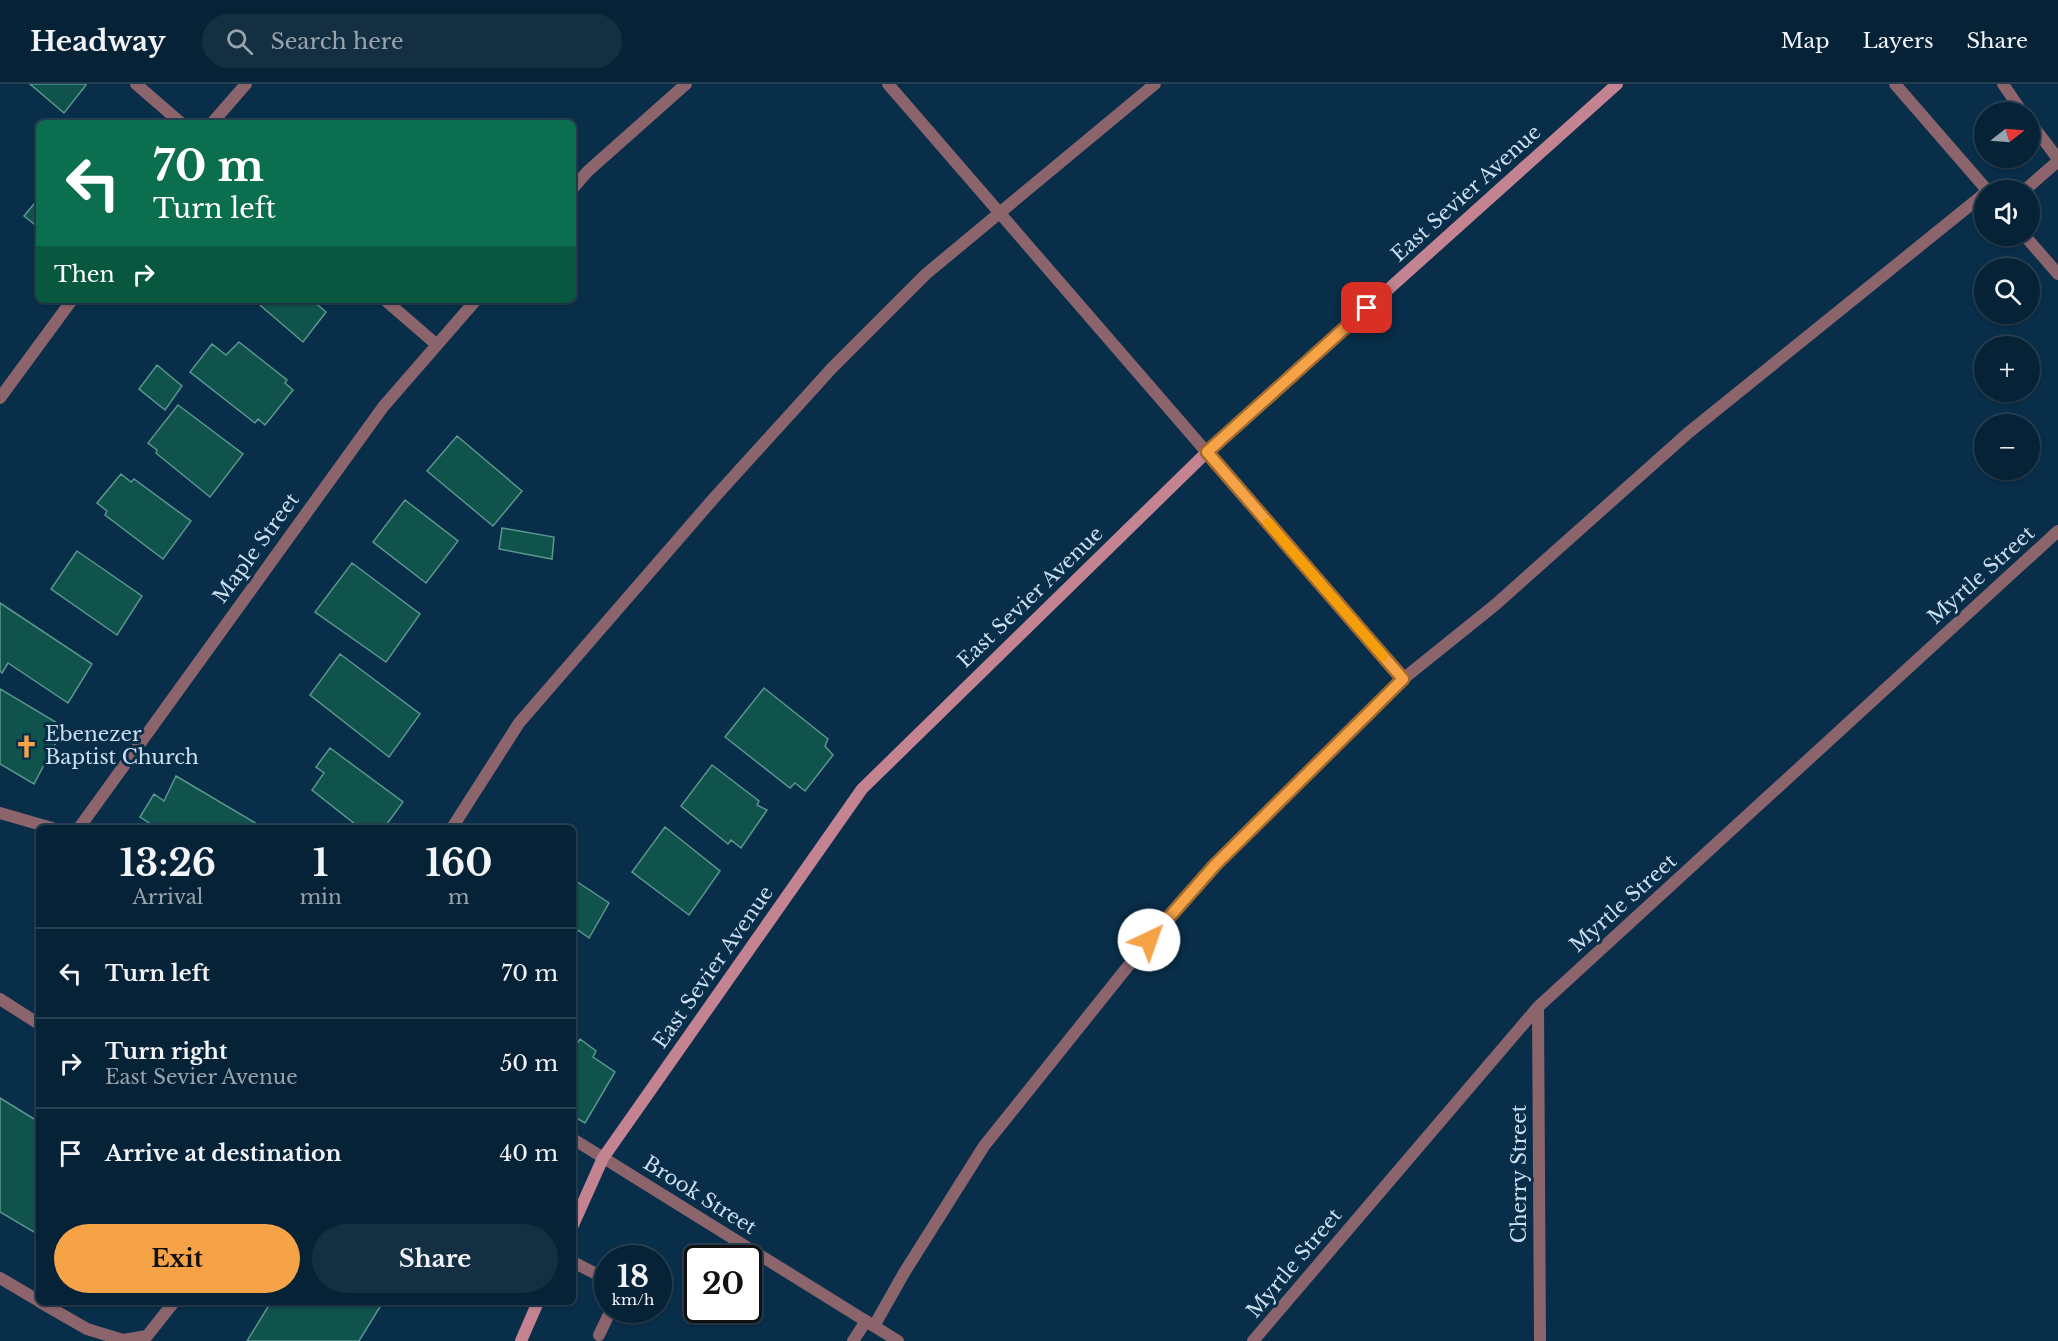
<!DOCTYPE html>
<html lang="en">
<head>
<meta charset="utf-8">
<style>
	body { margin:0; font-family:"Libre Baskerville",serif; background:#142f42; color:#f1f3f6; height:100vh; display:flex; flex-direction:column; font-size:22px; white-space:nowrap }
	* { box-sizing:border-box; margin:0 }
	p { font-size:20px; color:#98a4ad }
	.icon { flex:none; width:33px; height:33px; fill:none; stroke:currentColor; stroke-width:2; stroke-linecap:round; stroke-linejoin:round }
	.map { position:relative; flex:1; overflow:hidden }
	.details { position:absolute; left:36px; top:741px; width:540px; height:480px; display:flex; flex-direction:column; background:#062237; border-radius:9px; box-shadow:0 2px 4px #0004,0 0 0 2px #273f52 }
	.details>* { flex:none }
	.top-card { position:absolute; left:36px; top:36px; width:540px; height:183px; border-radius:9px; box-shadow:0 2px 4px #0004,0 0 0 2px #273f52; background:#0b6e4f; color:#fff; overflow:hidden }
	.needle { width:39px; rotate:73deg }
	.buttons { position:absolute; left:1974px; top:18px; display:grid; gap:12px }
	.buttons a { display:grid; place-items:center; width:66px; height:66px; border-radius:50%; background:#062237; box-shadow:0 2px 4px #0004,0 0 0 2px #273f52; font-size:30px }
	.speed { position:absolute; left:594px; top:1161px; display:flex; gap:12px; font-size:30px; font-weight:700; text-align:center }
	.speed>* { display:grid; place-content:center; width:78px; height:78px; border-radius:50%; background:#062237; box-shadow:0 2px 4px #0004,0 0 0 2px #273f52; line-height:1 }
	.speed small { font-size:15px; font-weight:400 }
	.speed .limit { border:3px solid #111; border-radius:9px; background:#fff; color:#111 }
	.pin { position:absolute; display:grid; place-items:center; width:51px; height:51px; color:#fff; margin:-26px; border-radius:12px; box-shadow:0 3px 9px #0006 }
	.me { position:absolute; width:66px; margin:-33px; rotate:42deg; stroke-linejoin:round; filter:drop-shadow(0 0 4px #0008) }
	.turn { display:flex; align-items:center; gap:21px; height:126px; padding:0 18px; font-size:27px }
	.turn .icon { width:78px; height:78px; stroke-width:2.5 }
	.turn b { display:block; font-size:42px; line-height:51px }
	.then { display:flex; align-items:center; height:57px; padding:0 18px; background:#0003; gap:12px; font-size:22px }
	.eta { display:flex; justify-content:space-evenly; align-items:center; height:102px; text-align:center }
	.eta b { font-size:36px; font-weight:700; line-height:42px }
	.button { display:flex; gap:12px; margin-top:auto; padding:12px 18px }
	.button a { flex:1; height:69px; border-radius:36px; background:#f6a247; color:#111; font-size:24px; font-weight:700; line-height:69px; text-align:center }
	.button a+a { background:#142f42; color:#f1f3f6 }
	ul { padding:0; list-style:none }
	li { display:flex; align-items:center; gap:18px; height:90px; padding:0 18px; border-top:2px solid #273f52 }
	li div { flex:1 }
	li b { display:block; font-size:22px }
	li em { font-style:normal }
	header { display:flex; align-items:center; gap:36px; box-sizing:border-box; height:84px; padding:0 30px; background:#062237; border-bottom:2px solid #273f52 }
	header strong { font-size:28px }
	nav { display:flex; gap:33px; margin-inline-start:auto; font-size:21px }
	.search { width:420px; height:54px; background:#142f42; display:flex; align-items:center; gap:15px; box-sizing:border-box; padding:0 21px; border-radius:33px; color:#98a4ad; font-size:22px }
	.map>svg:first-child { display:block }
</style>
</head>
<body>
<header>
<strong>Headway</strong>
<div class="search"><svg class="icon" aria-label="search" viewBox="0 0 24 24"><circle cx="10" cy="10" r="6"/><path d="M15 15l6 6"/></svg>Search here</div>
<nav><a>Map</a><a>Layers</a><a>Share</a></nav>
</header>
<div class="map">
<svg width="2058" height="1257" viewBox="0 0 2058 1257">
	<rect width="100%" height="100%" fill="#082e49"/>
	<path fill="#10524c" stroke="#5a978e" stroke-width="1.5" d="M30,0h55l1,1 -22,28z
		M39,114v30l-15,-12z
		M254,216h58l14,12 -23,30z
		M239,258l48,38 -2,3 8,7 -28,35 -7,-6 -3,4 -65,-51 22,-28 14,11z
		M157,281l25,21 -17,24 -26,-21z
		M178,321l65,49 -33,43 -54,-44 1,-3 -9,-7z
		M457,352l65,55 -29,35 -66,-55z
		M121,390l10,8 3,-3 57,42 -28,38 -58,-44 2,-4 -10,-8z
		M405,416l53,41 -32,42 -53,-41z
		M502,444l52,9 -2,22 -53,-10z
		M77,467l65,45 -25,39 -66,-46z
		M352,479l68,51 -34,48 -71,-50z
		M0,519l92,61 -24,39 -60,-40 -6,10 -2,-2z
		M340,570l80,60 -31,43 -79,-62z
		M764,604l64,51 -3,7 8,9 -28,36 -10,-8 -5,5 -65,-51z
		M0,605l64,38 -30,57 -34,-20z
		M330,664l73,54 -19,26h-24l-48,-38 12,-17 -8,-6z
		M712,681l47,36 -2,4 10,5 -26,38 -10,-8 -3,4 -47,-38z
		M176,692l88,52h-118l3,-5 -9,-6 14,-23 10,7z
		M665,743l55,44 -31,44 -57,-43z
		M573,795l36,24 -20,35 -11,-8 -5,8z
		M580,955l16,12 -3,6 22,15 -30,51 -12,-7v-71l2,2z
		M0,1014l39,24v113l-39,-23z
		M271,1218h112l-24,39h-112z"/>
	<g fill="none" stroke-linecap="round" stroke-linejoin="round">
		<path stroke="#8c646c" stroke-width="12" d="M888,0l515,595
			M2003,0l19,28
			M2030,38l28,37
			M212,39l34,-39
			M2025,106l33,-29
			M0,314l72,-98
			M452,744l67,-105 195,-225 118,-130 94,-94 229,-190
			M0,915l39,25
			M644,1174l4,-5
			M573,1178l35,18
			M0,1194l39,23
			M40,1218l47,27 36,11 24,-4 27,-34
			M874,1242l30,-53 80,-127 165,-206 66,-75 188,-186 92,-74 193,-172 296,-239
			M599,1251l12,-25
			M853,1257l13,-20"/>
		<path stroke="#8c646c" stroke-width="12" d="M136,0l45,39
			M1895,0l92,106
			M573,104l15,-17 98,-87
			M2025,152l33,38
			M385,216l52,45
			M0,729l52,15
			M79,744l304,-421 93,-107
			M1538,923l2,334
			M573,1055l325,202
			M1253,1257l285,-334 520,-476"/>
		<path stroke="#c38391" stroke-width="12" d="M573,1141l30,-67 259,-369 345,-337 410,-368
			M521,1257l17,-39"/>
	</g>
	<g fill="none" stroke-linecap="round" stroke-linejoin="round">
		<defs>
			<path id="route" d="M1149,856l66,-75 188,-186 -196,-227 160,-144"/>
		</defs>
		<use href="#route" stroke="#a0692e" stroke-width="15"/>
		<use href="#route" stroke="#f6a247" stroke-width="10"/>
		<path stroke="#f59e0b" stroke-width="10" d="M1268,439l115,133"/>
	</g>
	<defs>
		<symbol id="church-bare" viewBox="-9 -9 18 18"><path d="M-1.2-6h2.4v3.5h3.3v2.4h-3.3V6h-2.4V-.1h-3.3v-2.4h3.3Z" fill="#f6a247" stroke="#082e49" stroke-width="2.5" paint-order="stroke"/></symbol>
	</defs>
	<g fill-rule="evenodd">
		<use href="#church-bare" x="10" y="646" width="33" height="33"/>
	</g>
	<g text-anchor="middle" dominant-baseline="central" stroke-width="6" stroke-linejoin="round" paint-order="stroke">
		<g font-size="20" fill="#cbdff0" stroke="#082e49">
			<text transform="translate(1466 109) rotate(-42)">East Sevier Avenue</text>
			<text transform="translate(256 464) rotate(-54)">Maple Street</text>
			<text transform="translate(1981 491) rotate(-42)">Myrtle Street</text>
			<text transform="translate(1030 513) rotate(-44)">East Sevier Avenue</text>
			<text transform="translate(1623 819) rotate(-42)">Myrtle Street</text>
			<text transform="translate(713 883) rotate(-55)">East Sevier Avenue</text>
			<text transform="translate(1519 1090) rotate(-90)">Cherry Street</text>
			<text transform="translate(700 1111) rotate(32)">Brook Street</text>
			<text transform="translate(1294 1179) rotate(-50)">Myrtle Street</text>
		</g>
		<g font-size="20" fill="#cbdff0" stroke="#082e49" text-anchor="start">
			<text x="45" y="650">Ebenezer<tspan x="45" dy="23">Baptist Church</tspan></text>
		</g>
	</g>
</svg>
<div class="buttons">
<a><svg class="needle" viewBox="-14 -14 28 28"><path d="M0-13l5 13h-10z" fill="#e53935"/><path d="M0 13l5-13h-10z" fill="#98a4ad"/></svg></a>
<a><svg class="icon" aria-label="sound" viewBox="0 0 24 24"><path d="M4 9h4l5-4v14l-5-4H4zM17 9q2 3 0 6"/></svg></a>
<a><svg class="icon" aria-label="search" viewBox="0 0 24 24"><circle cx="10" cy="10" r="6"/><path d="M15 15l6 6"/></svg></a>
<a>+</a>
<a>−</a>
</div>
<div class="speed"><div>18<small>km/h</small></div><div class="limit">20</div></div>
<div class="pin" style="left:1367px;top:224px;background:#d93025"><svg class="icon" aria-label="arrive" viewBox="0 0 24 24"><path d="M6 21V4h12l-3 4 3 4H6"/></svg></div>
<svg class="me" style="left:1149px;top:856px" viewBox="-20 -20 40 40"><circle r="19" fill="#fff"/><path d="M0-13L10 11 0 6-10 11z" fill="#f6a247"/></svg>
<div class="top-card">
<div class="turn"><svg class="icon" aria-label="left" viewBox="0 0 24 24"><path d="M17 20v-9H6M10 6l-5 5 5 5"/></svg><div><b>70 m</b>Turn left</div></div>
<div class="then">Then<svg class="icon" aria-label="right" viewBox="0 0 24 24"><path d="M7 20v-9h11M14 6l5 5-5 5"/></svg></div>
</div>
<section class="details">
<div class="eta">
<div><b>13:26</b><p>Arrival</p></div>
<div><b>1</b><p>min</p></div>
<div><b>160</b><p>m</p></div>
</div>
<ul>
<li><svg class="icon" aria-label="left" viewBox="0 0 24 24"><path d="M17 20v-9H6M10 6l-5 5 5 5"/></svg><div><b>Turn left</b></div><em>70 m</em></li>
<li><svg class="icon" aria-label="right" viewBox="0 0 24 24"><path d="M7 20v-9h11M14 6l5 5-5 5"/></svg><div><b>Turn right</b><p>East Sevier Avenue</p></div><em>50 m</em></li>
<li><svg class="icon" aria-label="arrive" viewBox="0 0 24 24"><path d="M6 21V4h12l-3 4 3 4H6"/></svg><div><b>Arrive at destination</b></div><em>40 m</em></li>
</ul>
<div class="button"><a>Exit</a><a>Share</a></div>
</section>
</div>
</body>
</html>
